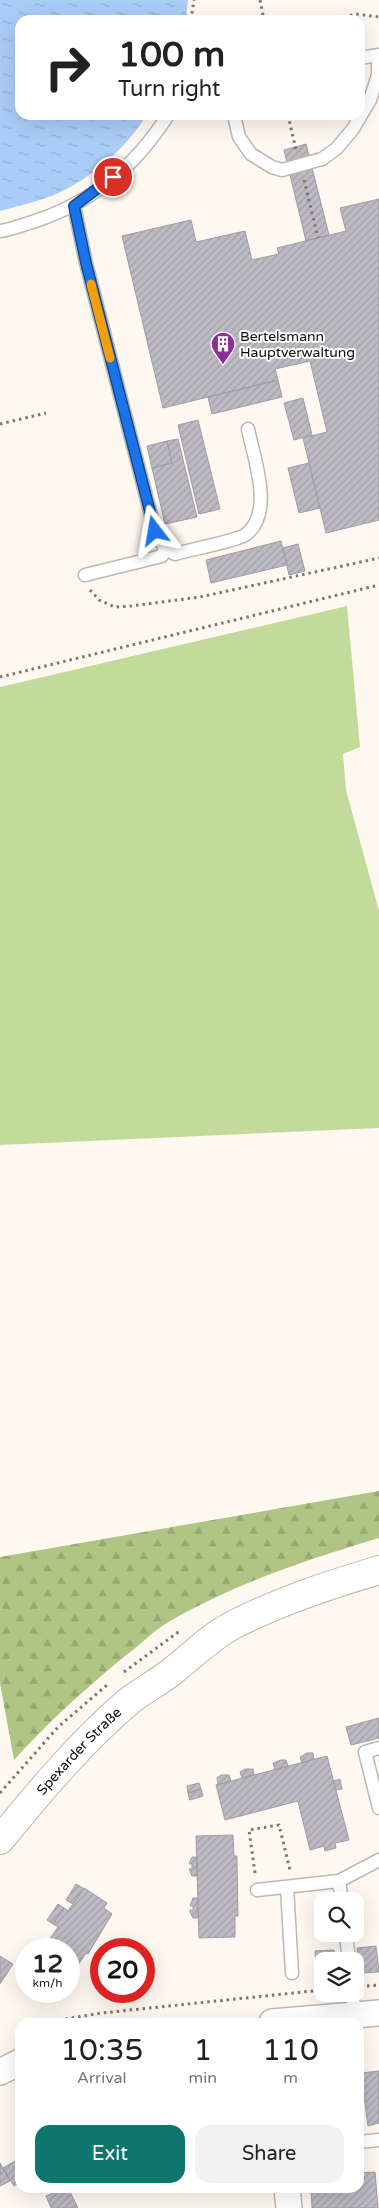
<!DOCTYPE html>
<html lang="en">
<head>
<meta charset="utf-8">
<style>
	body { margin:0; font-family:"Varela Round",sans-serif; background:#f2f2f2; color:#222; height:100vh; display:flex; flex-direction:column; font-size:19px; white-space:nowrap }
	* { box-sizing:border-box; margin:0 }
	p { font-size:16px; color:#767676 }
	.icon { flex:none; width:28px; height:28px; fill:none; stroke:currentColor; stroke-width:2; stroke-linecap:round; stroke-linejoin:round }
	.map { position:relative; flex:1; overflow:hidden }
	.drawer { position:absolute; left:15px; top:2018px; width:349px; height:175px; display:flex; flex-direction:column; background:#fff; border-radius:15px; box-shadow:0 5px 20px #0002 }
	.drawer>* { flex:none }
	.guide { position:absolute; left:15px; top:15px; width:350px; height:105px; border-radius:15px; box-shadow:0 5px 20px #0002; background:#fff; color:#222; overflow:hidden }
	.buttons { position:absolute; left:314px; top:1892px; display:grid; gap:10px }
	.buttons a { display:grid; place-items:center; width:50px; height:50px; border-radius:10px; background:#fff; box-shadow:0 5px 20px #0002; font-size:25px }
	.speed { position:absolute; left:15px; top:1938px; display:flex; gap:10px; font-size:25px; font-weight:700; text-align:center }
	.speed>* { display:grid; place-content:center; width:65px; height:65px; border-radius:50%; background:#fff; box-shadow:0 5px 20px #0002; line-height:1 }
	.speed small { font-size:12px; font-weight:400 }
	.speed .limit { border:8px solid #d22; background:#fff; color:#111 }
	.pin { position:absolute; display:grid; place-items:center; width:42px; height:42px; color:#fff; margin:-21px; border:2px solid #fff; border-radius:50%; box-shadow:0 1px 5px #0007 }
	.me { position:absolute; width:55px; margin:-28px; rotate:346deg; stroke-linejoin:round; filter:drop-shadow(0 0 4px #0008) }
	.turn { display:flex; align-items:center; gap:18px; height:105px; padding:0 20px; font-size:22px }
	.turn .icon { width:65px; height:65px; stroke-width:2.5 }
	.turn b { display:block; font-size:35px; line-height:42px }
	.eta { display:flex; justify-content:space-evenly; align-items:center; height:85px; text-align:center }
	.eta b { font-size:30px; font-weight:600; line-height:35px }
	.cta { display:flex; gap:10px; margin-top:auto; padding:10px 20px }
	.cta a { flex:1; height:58px; border-radius:15px; background:#0f766e; color:#fff; font-size:20px; font-weight:600; line-height:58px; text-align:center }
	.cta a+a { background:#f2f2f2; color:#222 }
	.map>svg:first-child { display:block }
</style>
</head>
<body>
<div class="map">
<svg width="379" height="2208" viewBox="0 0 379 2208">
	<defs>
		<pattern id="forest-firs" width="22" height="20" patternUnits="userSpaceOnUse" patternTransform="scale(1.25)"><rect width="22" height="20" fill="#aec584"/><path d="M5 1l3.5 6h-7zM16 11l3.5 6h-7z" fill="#94a871"/></pattern>
		<pattern id="water-ripples" width="26" height="14" patternUnits="userSpaceOnUse" patternTransform="scale(1.25)"><rect width="26" height="14" fill="#aaccf8"/><path d="M2 4q2-2 4 0t4 0M15 11q2-2 4 0t4 0" fill="none" stroke="#91aed3"/></pattern>
		<pattern id="building-hatch" width="6" height="6" patternUnits="userSpaceOnUse" patternTransform="scale(1.25)"><rect width="6" height="6" fill="#bdbac3"/><path d="M-1 1l2-2M0 6l6-6M5 7l2-2" fill="none" stroke="#a19fa6"/></pattern>
	</defs>
	<rect width="100%" height="100%" fill="#fff8f0"/>
	<path fill="#c3db9a" d="M347,606l13,141 -17,7 3,36 33,121v217l-379,17v-458z"/>
	<path fill="url(#forest-firs)" d="M379,1491v47c-73,22 -146,46 -212,85 -15,9 -28,23 -42,33 -40,33 -76,65 -111,104l-14,-77v-126z"/>
	<path fill="url(#water-ripples)" d="M0,0h188l-2,20h-166v95h127c-22,34 -57,65 -95,81 -17,6 -35,10 -52,15z"/>
	<path fill="url(#building-hatch)" stroke="#9f9ca5" d="M306,144l23,91 -23,6 -22,-91z
		M379,199v321l-53,13 -23,-95 24,-6 -17,-71 -35,8 3,11 -115,28 -41,-172 69,-16 5,22 49,-11 7,29 27,-6 -2,-6 69,-17 -6,-23z
		M278,380l4,17 -70,17 -4,-17z
		M303,398l9,37 -18,5 -10,-37z
		M198,420l22,89 -21,5 -21,-89z
		M178,439l19,78 -32,7 -13,-56 20,-5 -5,-22z
		M167,441l5,22 -20,5 -5,-22z
		M309,463l11,45 -21,5 -11,-45z
		M281,541l6,24 -76,18 -5,-23z
		M298,544l7,27 -16,4 -6,-27z
		M379,1718v20l-28,7 -5,-18z
		M307,1753h6l1,6 -12,4 -2,-6z
		M327,1756l22,84 -14,3 1,5 -11,3 -1,-5 -14,4 -12,-49 -73,19 -9,-35z
		M281,1760h5l2,6 -13,4 -2,-7z
		M245,1769h8l1,6 -12,3 -2,-6z
		M221,1775h8l2,6 -13,4 -1,-7z
		M340,1779l2,10 -6,1 -3,-9z
		M199,1783l2,6 -13,4 -1,-7z
		M201,1789l2,7 -13,4 -2,-7z
		M233,1835l1,21h3v6l1,54h-3v21l-36,1 -3,-102z
		M192,1857h5v19h-5l-2,-5 -1,-2h3v-5h-3z
		M76,1884l7,4 -10,16 -7,-4z
		M84,1888l23,15 -3,5 8,6 -24,40 -2,-1 -15,23 -2,-1v-26h-26l15,-22 -5,-3 11,-16 4,3z
		M193,1898h5v20h-5l-3,-6v-2h3v-4h-3z
		M58,1904l6,4 -11,16 -6,-4z
		M40,1939l7,4 -4,6h-9z
		M376,1946l3,26 -19,1 -3,-25z
		M334,1950l1,11h-13v16h-5l-2,-26z
		M0,1956l13,8 -13,20z
		M379,2071v52l-11,3 -7,-53z
		M17,2160l3,8v14l-6,4 -11,-18z
		M0,2163l10,18 -10,5z
		M375,2172l3,36h-66l-1,-20h48v-15z
		M64,2188h4l10,20h-27l-5,-12z"/>
	<g fill="none" stroke-linecap="round" stroke-linejoin="round">
		<defs>
			<path id="service" d="M360,58l19,-3
				M234,115l5,22 12,17 21,13 10,3 40,-11 14,-10 17,-20 17,-29 8,-25v-20
				M74,206l12,57 69,268 10,18 10,5c13,-4 61,-13 70,-19 30,-21 9,-76 3,-106
				M0,231c10,-1 20,-5 29,-8 60,-18 106,-56 139,-108
				M85,575l77,-19 3,-7
				M379,1748l-14,4 14,56
				M339,1881l3,20
				M287,1887l5,86
				M257,1890l82,-9 40,-21
				M346,1934l3,27
				M353,1994l1,22
				M359,2142l20,-2"/>
			<path id="minor" d="M272,2022l107,-9
				M0,2072l20,-10
				M287,2188l2,20"/>
			<g id="secondary">
				<path id="s1" d="M0,1840c40,-49 81,-98 129,-139 13,-10 28,-18 41,-28 21,-16 40,-36 63,-48 47,-24 96,-40 146,-55"/>
			</g>
		</defs>
		<use href="#service" stroke="#bfb8b1" stroke-width="15"/>
		<use href="#minor" stroke="#bfb8b1" stroke-width="28"/>
		<use href="#secondary" stroke="#bfb8b1" stroke-width="30"/>
		<path stroke="#7b7771" stroke-width="3" stroke-dasharray="2.5 4" stroke-linecap="butt" d="M260,0l4,20
			M191,20l3,-20
			M331,20l25,-6 23,3
			M288,115l8,35
			M304,180l14,58
			M0,424l46,-11
			M90,590l9,10 16,7 16,-1 69,-9 179,-39
			M0,677l379,-92
			M124,1672l57,-42
			M0,1793l58,-66 49,-42
			M255,1873l-6,-43 30,-5 11,45
			M367,1986l12,-1
			M46,2022l56,-9 220,-23"/>
		<use href="#service" stroke="#fff" stroke-width="12"/>
		<use href="#minor" stroke="#fff" stroke-width="25"/>
		<use href="#secondary" stroke="#fff" stroke-width="28"/>
	</g>
	<g fill="none" stroke-linecap="round" stroke-linejoin="round">
		<defs>
			<path id="route" d="M113,177l-39,29 12,57 69,268"/>
		</defs>
		<use href="#route" stroke="#114b97" stroke-width="12"/>
		<use href="#route" stroke="#1a73e8" stroke-width="9"/>
		<path stroke="#f59e0b" stroke-width="9" d="M91,284l19,74"/>
	</g>
	<defs>
		<symbol id="building-pin" viewBox="-11 -11 22 30"><path d="M0 17L-7.5 6A9.5 9.5 0 1 1 7.5 6Z" fill="#8f2d96" stroke="#fff"/><path d="M-4-6H4V6H1V3H-1V6H-4ZM-2.5-4.3h1.7v1.8h-1.7ZM.8-4.3h1.7v1.8H.8ZM-2.5-1h1.7V.8h-1.7ZM.8-1h1.7V.8H.8Z" fill="#fff"/></symbol>
	</defs>
	<g fill-rule="evenodd">
		<use href="#building-pin" x="209" y="330" width="28" height="38"/>
	</g>
	<g text-anchor="middle" dominant-baseline="central" stroke-width="4" stroke-linejoin="round" paint-order="stroke">
		<g font-size="14" fill="#0e0c09" stroke="#fff" text-anchor="start">
			<text x="240" y="336">Bertelsmann<tspan x="240" dy="16">Hauptverwaltung</tspan></text>
		</g>
		<g font-size="14" fill="#0e0c09" stroke="#fff">
			<text stroke="none"><textPath href="#s1" startOffset="119">Spexarder Straße</textPath></text>
		</g>
	</g>
</svg>
<div class="buttons">
<a><svg class="icon" aria-label="search" viewBox="0 0 24 24"><circle cx="10" cy="10" r="6"/><path d="M15 15l6 6"/></svg></a>
<a><svg class="icon" aria-label="layers" viewBox="0 0 24 24"><path d="M12 4l9 5-9 5-9-5zM3 14l9 5 9-5"/></svg></a>
</div>
<div class="speed"><div>12<small>km/h</small></div><div class="limit">20</div></div>
<div class="pin" style="left:113px;top:177px;background:#d93025"><svg class="icon" aria-label="arrive" viewBox="0 0 24 24"><path d="M6 21V4h12l-3 4 3 4H6"/></svg></div>
<svg class="me" style="left:155px;top:531px" viewBox="-20 -20 40 40"><path d="M0-17L14 15 0 8-14 15z" fill="#1a73e8" stroke="#fff" stroke-width="4"/></svg>
<div class="guide">
<div class="turn"><svg class="icon" aria-label="right" viewBox="0 0 24 24"><path d="M7 20v-9h11M14 6l5 5-5 5"/></svg><div><b>100 m</b>Turn right</div></div>
</div>
<section class="drawer">
<div class="eta">
<div><b>10:35</b><p>Arrival</p></div>
<div><b>1</b><p>min</p></div>
<div><b>110</b><p>m</p></div>
</div>
<div class="cta"><a>Exit</a><a>Share</a></div>
</section>
</div>
</body>
</html>
